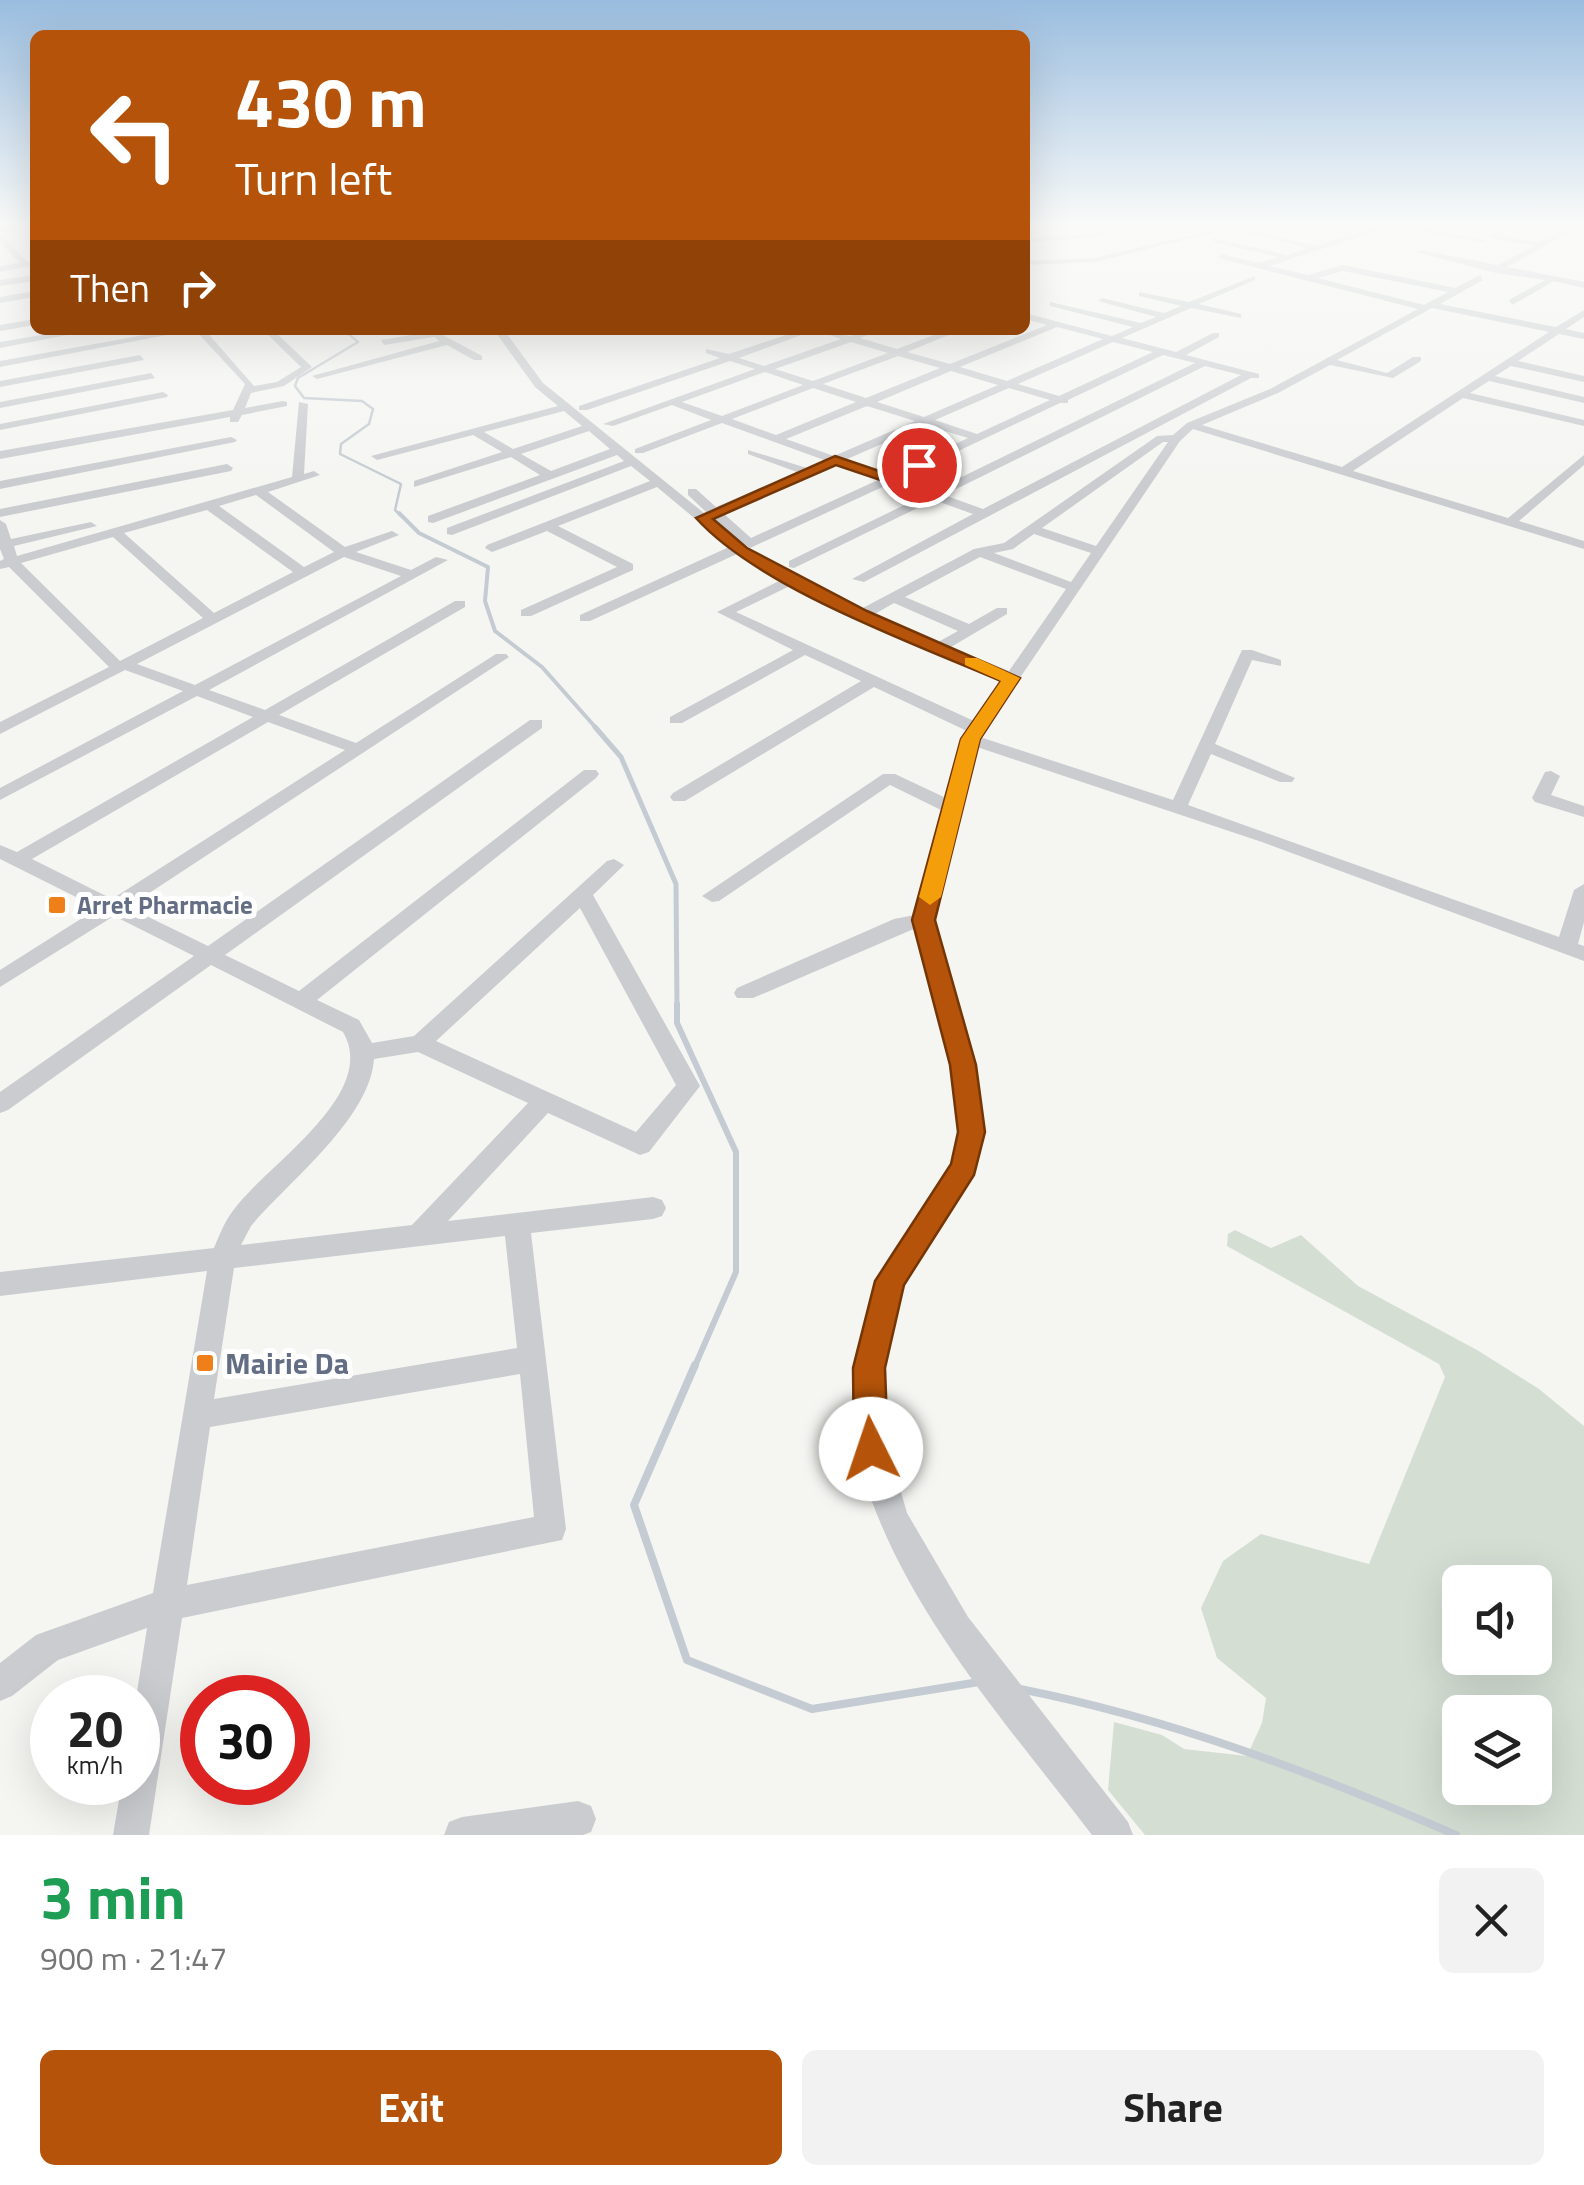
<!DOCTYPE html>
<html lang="en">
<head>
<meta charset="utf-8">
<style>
	body { margin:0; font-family:"Titillium Web",sans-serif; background:#f2f2f2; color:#222; height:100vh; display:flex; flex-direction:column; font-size:38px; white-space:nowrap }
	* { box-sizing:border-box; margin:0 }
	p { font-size:32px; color:#767676 }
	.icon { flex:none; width:55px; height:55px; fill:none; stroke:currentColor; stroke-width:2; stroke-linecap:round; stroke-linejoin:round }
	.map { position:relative; height:1835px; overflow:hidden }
	.side { display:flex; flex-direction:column; background:#fff; flex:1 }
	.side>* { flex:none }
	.hud { position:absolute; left:30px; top:30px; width:1000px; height:305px; border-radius:15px; box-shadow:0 10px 40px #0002; background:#b45309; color:#fff; overflow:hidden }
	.controls { position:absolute; left:1442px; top:1565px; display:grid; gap:20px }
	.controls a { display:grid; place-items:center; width:110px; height:110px; border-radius:15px; background:#fff; box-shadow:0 10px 40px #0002; font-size:50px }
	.speed { position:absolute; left:30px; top:1675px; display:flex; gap:20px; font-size:50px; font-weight:700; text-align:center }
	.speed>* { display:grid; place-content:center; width:130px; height:130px; border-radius:50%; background:#fff; box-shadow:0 10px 40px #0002; line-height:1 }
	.speed small { font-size:25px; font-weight:400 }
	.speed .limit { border:15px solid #d22; background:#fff; color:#111 }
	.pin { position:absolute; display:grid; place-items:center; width:85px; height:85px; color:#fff; margin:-42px; border:5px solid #fff; border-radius:50%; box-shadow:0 2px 10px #0007 }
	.me { position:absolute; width:110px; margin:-55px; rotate:356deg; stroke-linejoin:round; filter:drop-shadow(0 0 8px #0008) }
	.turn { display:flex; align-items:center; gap:35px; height:210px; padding:0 40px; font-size:45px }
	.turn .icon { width:130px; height:130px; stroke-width:2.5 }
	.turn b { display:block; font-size:70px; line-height:85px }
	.then { display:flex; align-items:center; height:95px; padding:0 40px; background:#0003; gap:20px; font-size:38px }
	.round { display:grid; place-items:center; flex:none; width:105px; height:105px; border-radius:15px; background:#f2f2f2 }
	.summary { display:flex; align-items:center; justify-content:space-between; height:170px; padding:0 40px }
	h1 { font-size:60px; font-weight:700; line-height:75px; color:#1e9e55 }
	.button { display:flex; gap:20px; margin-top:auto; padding:20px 40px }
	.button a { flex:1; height:115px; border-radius:15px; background:#b45309; color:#fff; font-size:40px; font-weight:700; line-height:115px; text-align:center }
	.button a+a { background:#f2f2f2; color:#222 }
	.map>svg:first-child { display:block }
</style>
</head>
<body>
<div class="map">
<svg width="1584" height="1835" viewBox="0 0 1584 1835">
	<rect width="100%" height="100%" fill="#f5f6f2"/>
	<path fill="#d4ded3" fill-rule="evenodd" d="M1235,1230l36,18 30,-13 57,51 119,64 62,39 45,37v409h-439l-37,-45 6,-68 48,13 22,14 63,7 15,-33 4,-25 -49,-40 -16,-50 22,-47 38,-27 108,30 76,-187 -6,-13 -212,-118 1,-12zM1460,1582h75v76h-75zM1460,1712h75v76h-75z"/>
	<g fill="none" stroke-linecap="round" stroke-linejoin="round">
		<path stroke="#c5cbd2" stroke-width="2.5" d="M344,330l14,12 -60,36 -3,8 9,12 58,3 11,8 -4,15 -28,20 -1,10 61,30 -6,26 6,6"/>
		<path stroke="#c5cbd2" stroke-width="4" d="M399,513l20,20 69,34 -3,34 10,30 47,36 55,62"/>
		<path stroke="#c5cbd2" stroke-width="5" d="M595,727l26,30 55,127 1,123"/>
		<path stroke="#c5cbd2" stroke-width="6" d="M677,1004v19l59,129v120l-42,96"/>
		<path stroke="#c5cbd2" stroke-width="8" d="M695,1365l-61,140 53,155 125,49 167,-27
			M1020,1689c152,30 294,84 436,146"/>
		<path fill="#caccd0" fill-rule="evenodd" d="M1133,224h13l-56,14 -65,4v-4l65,-4z
			M1236,224h13l-154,38 -70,3v-4l70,-3z
			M1321,224h10l-8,4 -4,-2z
			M1386,224h19l83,17 -4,2 -91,-17 -124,40 39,9 35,-10 112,23 25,-13 3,5 -43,24 116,23 28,-17v7l-18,12 18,4v6l-25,-5 -41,27 66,15v6l-73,-16 -16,10 89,21v6l-95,-22 -19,12 114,27v6l-121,-28 -110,73 155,47 76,-63v10l-65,56 65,20v8l-391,-120 -13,12 -200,296 193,63 69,-150h10l29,10v6l-29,-6 -37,84 80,34 -3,4h-12l-69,-28 -23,51 371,132 15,-47 10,-6v38l-6,22 6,2v15l-322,-119 -285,-95 -43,173 40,145 9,67 -10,42 -71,110 -19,84 -1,58 25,87 61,104 160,205 5,13h-41c-90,-118 -216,-256 -239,-407 -6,-41 10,-110 25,-149 16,-42 56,-73 74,-114 23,-54 -21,-180 -36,-237l-163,70h-16l-3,-5 3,-5 157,-69 21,-4 28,-104 -53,-26 -171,116 -7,1 -10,-6 181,-122h12l51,24 16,-59 5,-8 -93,-44 -189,114h-12l-3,-4 3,-4 188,-112 -56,-26 -123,68h-12v-6l123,-67 -76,-38 66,-33 -46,-25 -147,67h-10v-6l149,-68 -72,-60 -99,39 75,38v6l-102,46h-10v-6l96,-43 -70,-36 -55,21 -7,-4 2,-3 163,-64 -19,-15 -179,69 -5,-1v-6l177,-67 -7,-6 -184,68 -5,-1v-6l112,-41 -29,-18 -97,30v-6l88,-29 -29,-17 -96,25 -6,-4 187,-50 -23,-19 -41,-57h10l39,53 161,130 2,-1 -18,-17v-6h8l20,18 81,-35 -49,-18v-4l59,18 17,-8 -102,-37 -79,30h-8v-4l76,-29 -39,-15 -59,21 -10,-2 152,-55 -25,-8 -143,49h-8v-4l141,-48 -14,-5v-4l23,5 72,-24h14l-76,28 25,8 77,-27 -25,-9 34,6 16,-6h14l-20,8 37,11 50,-19h14l-54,22 43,12 97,-39 -22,-6v-6l87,23 21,-9 -83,-21v-4l91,21 15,-6 -58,-16 4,-3 62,15 17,-7 -42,-10v-4l50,10 66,-26v4l-56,24 42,10v4l-50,-10 -69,30 54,14 37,-19h6v4l-33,18 73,19v4h-8l-387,204 -12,-3 121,-65 -39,-14 -140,68 -5,-1v-6l134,-65 -34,-12 -139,64 -40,-29 37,29 114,61 113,-60 30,-6 153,-107 16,-1 14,-12 83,-34 148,-80 -200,-51 3,-4 38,9 19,-6 -65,-15v-4l74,17 20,-7 -62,-16 4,-2 66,16zM1343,271l105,21 -24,13 -106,-27zM1432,308l117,24 -207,135 -140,-42 76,-32 52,-28 63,13 28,-17v-4h-8l-26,16 -50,-13zM1057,327l46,12 -96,42 -47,-14zM851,342l37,11 -75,28 -38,-12zM1113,342l40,10 -94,44 -41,-12zM1163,355l32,8 -262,128 -34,-12 161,-76h8v-3zM898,356l42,12 -74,30 -43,-14zM1205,366l36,9 -258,134 -39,-14zM951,371l47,14 -74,32 -47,-15zM765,372l38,13 -81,31 -40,-14zM813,388l43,14 -80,33 -44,-16zM1009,388l41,12 -73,34 -42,-14zM867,406l48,15 -81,35 -48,-17zM564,411l18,15 -69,23 -29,-17zM925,425l43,13 -80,37 -43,-15zM589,431l21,18 -59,22 -30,-17zM1163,442h5l-72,104 -54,-18zM835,464l43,16 -127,58 -28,-25zM1034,534l57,19 -20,29 -77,-29 19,-4zM980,557l86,32 -57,82 -58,-24 56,-33v-6h-10l-28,16 -64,-27zM794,584l62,34 147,62 -29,41 -238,-109zM894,603l64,28 -20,11 -65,-27z
			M1512,224h9l-4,2z
			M1575,224h9l-77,43 77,15v6l-30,-7 -42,24 -3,-5 36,-20 -49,-7 -80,-21 4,-2 78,15 36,-19 -44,-8v-4l50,8z
			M35,225v4l-35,4v-4z
			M0,235l28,27 7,-1v4l-35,7v-6l20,-3 -20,-21z
			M35,275v6l-35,5v-6z
			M35,291v6l-35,6v-6z
			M35,319v6l-35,6v-6z
			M71,330h22l-93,18v-6z
			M172,330h21l-193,37v-6z
			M195,330h10l49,56 23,-4 24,-15 -38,-37h10l39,37 -28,19 -33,7 -6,15 38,-7 4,1v4l-45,9 -4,7h-8v-5l-230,42v-8l233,-41 12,-26z
			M441,330h23l-21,5 39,21v4h-8l-27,-15 -130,34 -5,-3 127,-35 -5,-4 -50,8 -3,-5z
			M140,355l4,5 -144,27v-6z
			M151,373l4,5 -155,30v-6z
			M163,392l5,3 -1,2 -167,33v-6z
			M299,402l9,2 -4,70 10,-3 6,4 -52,17 77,55 47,-16 7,4 -43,17 55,18 25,-13 12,3 -239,130 56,20 190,-109h10v6l-186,108 77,28 140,-89h10l3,3 -381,250 80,39 322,-226h12v8l-317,227 74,36 285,-221h12l3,4 -3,4 -279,222 42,20 13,23 42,-7 193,-175 7,-2 10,6 -31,30 107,191 -51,66 -9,3 -92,-42 -100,108 205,-24 9,3 4,8 -4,8 -9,3 -122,14 35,296 -4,11 -380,78 -33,217h-36l9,-53h16l-2,-84 11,-70 -89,32 -46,36 -12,5v-38l36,-28 117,-42 54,-322 -207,25v-24l214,-24c5,-12 10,-25 18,-36 32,-46 148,-117 111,-180l-132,-67 -203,145 -8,3v-21l194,-136 -80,-40 -114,71v-17l98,-62 -98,-49v-14l17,7 236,-135 -56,-21 -197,104v-12l183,-97 -58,-21 -125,64v-12l109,-55 -100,-100 -9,2v-8l4,-2 -4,-10v-29l6,4 5,15 80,-17 6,4 -83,20 3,10 275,-79zM256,495l78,57 -30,15 -85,-61zM207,510l86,62 -79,41 -90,-80zM113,537l90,81 -83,43 -99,-98zM344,557l57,19 -206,109 -58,-21zM268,722l77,28 -233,149 -80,-40zM580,908l96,177 -40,47 -200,-91zM418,1052l110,51 -116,122 -171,20 10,-19c37,-44 119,-107 123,-167zM505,1236l12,112 -303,51 20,-131zM520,1374l14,143 -347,68 23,-158z
			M231,437l6,3 -2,2 -235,47v-8z
			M227,464l6,4 -2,3 -231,46v-8z
			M1551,771l9,5 -9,19 33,11v11l-49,-15 -3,-4 13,-26z
			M578,1801l13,5 5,13 -5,13 -8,3h-139l5,-13 13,-5z"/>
	</g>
	<linearGradient id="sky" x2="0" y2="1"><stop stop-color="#9abddf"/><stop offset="0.47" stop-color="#fafbf9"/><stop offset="1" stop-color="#fafbf9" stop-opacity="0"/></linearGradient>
	<rect width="1584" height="481" fill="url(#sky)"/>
	<path fill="#b45309" stroke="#753606" stroke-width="2.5" d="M835,456l53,18 31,-13 7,4 -37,18 -53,-18 -123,54 34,29 120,63 153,67 -40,61 -45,181 41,145 9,67 -11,43 -70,110 -19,83 3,81 -5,11 -12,5 -12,-5 -5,-11 -1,-81 22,-87 76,-117 7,-32 -8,-67 -38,-145 49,-181 40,-58c-88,-38 -242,-93 -305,-163z"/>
	<path fill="#f59e0b" d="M965,658h12l43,20 -40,61 -39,158 -11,8 -11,-8 42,-158 40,-58 -36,-16z"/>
	<g fill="#ef7f19" stroke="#fff" stroke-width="4">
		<rect x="47" y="895" width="20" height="20" rx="5"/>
		<rect x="195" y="1353" width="20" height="20" rx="5"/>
	</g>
	<g text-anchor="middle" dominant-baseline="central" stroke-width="10" stroke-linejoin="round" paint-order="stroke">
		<g font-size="25" font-weight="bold" fill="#636e85" stroke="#fff" text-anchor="start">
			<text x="77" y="905">Arret Pharmacie</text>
		</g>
		<g font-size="30" font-weight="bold" fill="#636e85" stroke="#fff" text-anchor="start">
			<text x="225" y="1363">Mairie Da</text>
		</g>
	</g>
</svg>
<div class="controls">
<a><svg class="icon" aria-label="sound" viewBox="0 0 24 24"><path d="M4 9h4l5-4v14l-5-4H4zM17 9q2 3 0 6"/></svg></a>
<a><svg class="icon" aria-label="layers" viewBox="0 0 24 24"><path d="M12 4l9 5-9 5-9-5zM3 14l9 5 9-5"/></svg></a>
</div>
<div class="speed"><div>20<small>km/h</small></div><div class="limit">30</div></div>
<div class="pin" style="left:919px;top:465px;background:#d93025"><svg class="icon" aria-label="arrive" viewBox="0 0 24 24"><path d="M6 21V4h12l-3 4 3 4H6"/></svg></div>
<svg class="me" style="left:871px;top:1449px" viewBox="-20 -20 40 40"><circle r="19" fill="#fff"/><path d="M0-13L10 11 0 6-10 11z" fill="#b45309"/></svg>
<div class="hud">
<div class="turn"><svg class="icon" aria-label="left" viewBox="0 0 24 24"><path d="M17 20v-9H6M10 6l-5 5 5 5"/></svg><div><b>430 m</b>Turn left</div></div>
<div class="then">Then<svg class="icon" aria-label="right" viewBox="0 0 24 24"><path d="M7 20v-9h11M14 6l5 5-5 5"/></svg></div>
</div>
</div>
<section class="side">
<div class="summary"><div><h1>3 min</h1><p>900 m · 21:47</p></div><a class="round"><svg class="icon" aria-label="close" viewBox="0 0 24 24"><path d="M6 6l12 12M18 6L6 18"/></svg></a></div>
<div class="button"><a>Exit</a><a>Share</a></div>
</section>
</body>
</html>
